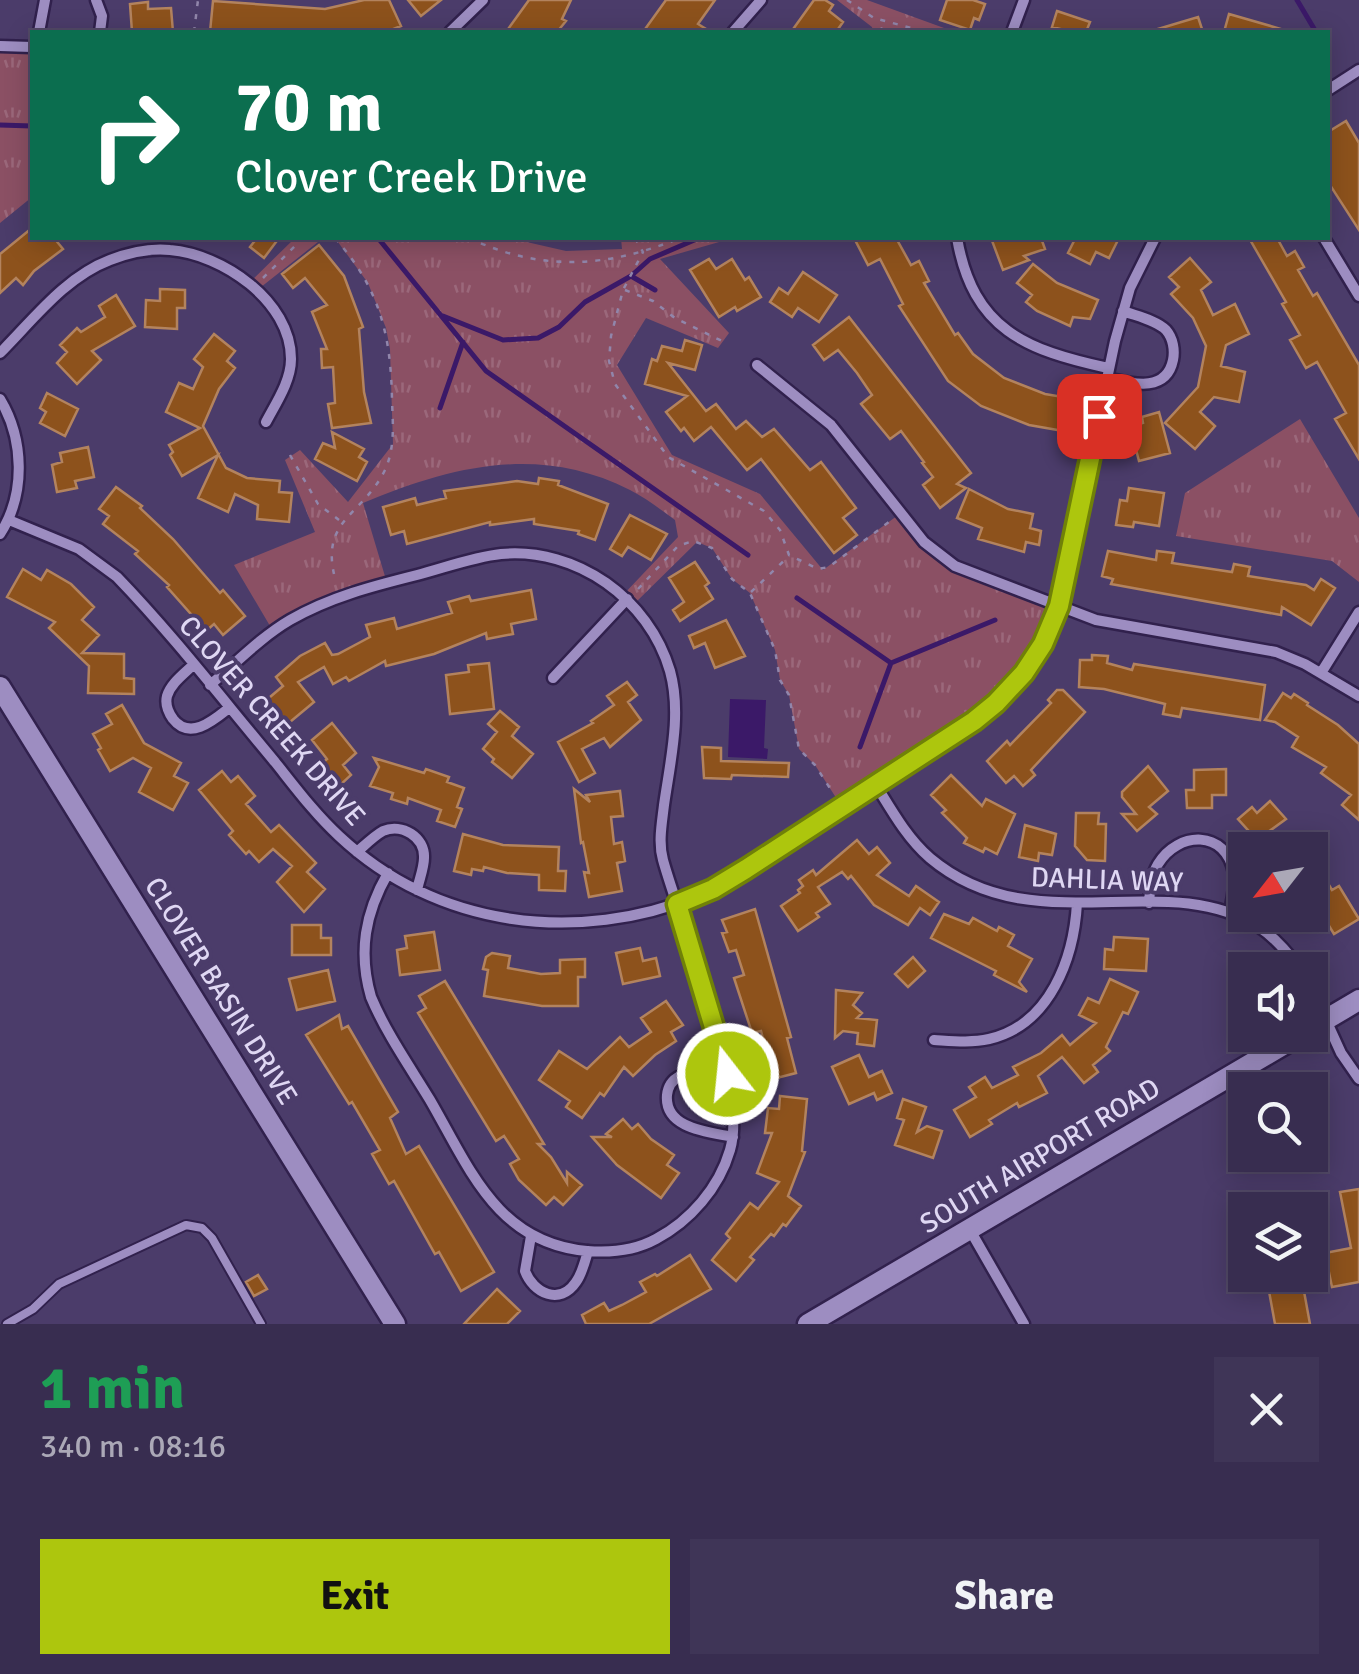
<!DOCTYPE html>
<html lang="en">
<head>
<meta charset="utf-8">
<style>
	body { margin:0; font-family:Signika,sans-serif; background:#3f3557; color:#f1f3f6; height:100vh; display:flex; flex-direction:column; font-size:38px; white-space:nowrap }
	* { box-sizing:border-box; margin:0 }
	p { font-size:32px; color:#aba8b7 }
	.icon { flex:none; width:55px; height:55px; fill:none; stroke:currentColor; stroke-width:2; stroke-linecap:round; stroke-linejoin:round }
	.map { position:relative; height:1324px; overflow:hidden }
	.panel { display:flex; flex-direction:column; background:#382d50; flex:1 }
	.panel>* { flex:none }
	.hud { position:absolute; left:30px; top:30px; width:1300px; height:210px; border-radius:0px; box-shadow:0 5px 25px #0003,0 0 0 2px #524967; background:#0b6e4f; color:#fff; overflow:hidden }
	.needle { width:65px; rotate:239deg }
	.buttons { position:absolute; left:1228px; top:832px; display:grid; gap:20px }
	.buttons a { display:grid; place-items:center; width:100px; height:100px; border-radius:0px; background:#382d50; box-shadow:0 5px 25px #0003,0 0 0 2px #524967; font-size:50px }
	.pin { position:absolute; display:grid; place-items:center; width:85px; height:85px; color:#fff; margin:-42px; border-radius:20px; box-shadow:0 5px 15px #0006 }
	.me { position:absolute; width:110px; margin:-55px; rotate:344deg; stroke-linejoin:round; filter:drop-shadow(0 0 8px #0008) }
	.turn { display:flex; align-items:center; gap:35px; height:210px; padding:0 40px; font-size:45px }
	.turn .icon { width:130px; height:130px; stroke-width:2.5 }
	.turn b { display:block; font-size:70px; line-height:85px }
	.round { display:grid; place-items:center; flex:none; width:105px; height:105px; border-radius:0px; background:#3f3557 }
	.head { display:flex; align-items:center; justify-content:space-between; height:170px; padding:0 40px }
	h1 { font-size:60px; font-weight:800; line-height:75px; color:#1e9e55 }
	.button { display:flex; gap:20px; margin-top:auto; padding:20px 40px }
	.button a { flex:1; height:115px; border-radius:0px; background:#adc60d; color:#111; font-size:40px; font-weight:800; line-height:115px; text-align:center }
	.button a+a { background:#3f3557; color:#f1f3f6 }
	.map>svg:first-child { display:block }
</style>
</head>
<body>
<div class="map">
<svg width="1359" height="1324" viewBox="0 0 1359 1324">
	<defs>
		<pattern id="grass-tufts" width="24" height="20" patternUnits="userSpaceOnUse" patternTransform="scale(2.5)"><rect width="24" height="20" fill="#8b5064"/><path d="M3 7l-1-3M5 7V3M7 7l1-3M15 17l-1-3M17 17v-4M19 17l1-3" fill="none" stroke="#9b687b"/></pattern>
	</defs>
	<rect width="100%" height="100%" fill="#4b3c6a"/>
	<path fill="url(#grass-tufts)" d="M837,0h30l88,32h-82l-1,-5z
		M0,46l32,1v150l-32,26z
		M295,238h28l-67,53 -8,-7z
		M335,238h174l57,13 56,-2 -1,-11h112l-73,21 69,74 -11,15 -72,-30 -29,47 55,90 88,39 63,76 78,-57 40,45 118,48 -9,24 -54,73 -154,104 -27,-42 -16,-16 -10,-54 -9,-15 -5,-30 -25,-57 -18,-14 -20,-31 -15,-6 -64,63 -10,-10 55,-58 -3,-17c-14,-10 -29,-22 -45,-30 -91,-46 -178,-24 -267,13l24,80 -51,15 -63,33 -39,-66 81,-33 -30,-72 15,-10 48,52 45,-58 -3,-95 -4,-21 -18,-45z
		M1300,419l59,99v64l-27,-21 -156,-25 9,-43z"/>
	<path fill="#3b1968" d="M730,699l36,1 -2,48 4,1 -1,10 -39,-2z"/>
	<g fill="none" stroke-linecap="round" stroke-linejoin="round">
		<path stroke="#3b1968" stroke-width="5" d="M1297,0l19,32
			M0,125l32,1
			M378,238l108,133 262,184
			M631,276l24,14
			M443,316l60,24 35,-2 21,-11 26,-25 46,-26 19,-17 49,-21
			M440,408l23,-66
			M797,598l94,65
			M860,747l31,-84 104,-43"/>
	</g>
	<path fill="#8d521c" stroke="#b3835e" stroke-width="2.5" d="M364,0h25l12,26 -15,6h-176l3,-31 112,8z
		M408,0h33l-20,16z
		M529,0h42l-9,19 4,2 -9,11h-51z
		M666,0h49l-17,24 13,8h-68z
		M814,0h11l8,5 -4,6 14,11 -7,10h-45z
		M947,0h26l12,4 -6,16 -5,-2 -4,12 -30,-10z
		M148,2v7l23,-1 2,24h-41l-2,-28z
		M1057,11l33,11 -4,10h-27l1,-3 -8,-2z
		M1229,14l52,15 -1,3h-56z
		M1198,17l5,15h-45v-3z
		M1346,121l13,22v87l-31,-48v-50z
		M32,228v10h22l9,11 -29,22 -11,14 -7,-7 -16,15v-39z
		M257,238h22l-15,20 -14,-11z
		M854,238h42l15,27 8,-4 10,20 -5,2 31,52 3,-2 15,21 31,24 41,16 30,5 -6,33 -40,-7 -48,-19 -33,-25 -49,-75 4,-2 -23,-45 -12,6z
		M991,238h50l4,11 -21,7 5,4 -26,10z
		M1068,238h51l-10,20 -13,-6 -6,12 -22,-11 6,-12z
		M1249,238h28l10,18 8,-5 9,16 -6,3 15,26 4,-3 42,72v94l-24,-40 11,-6 -29,-51 -11,6 -16,-28 10,-5 -18,-31 4,-2z
		M319,245l25,31 19,51 -4,2 5,63 7,31 -39,5 -4,-24 7,-1 -2,-36 -11,1 -1,-19h6l-15,-37 15,-7 -22,-27 -12,10 -11,-14z
		M1190,258l21,24 -10,8 12,25 22,-11 14,30 -23,11 -5,21 24,6 -6,30 -25,-5 -14,15 15,14 -20,23 -30,-26 33,-36 8,-41 -13,-28 -22,-24 8,-7 -10,-10z
		M709,259l7,10 16,-10 13,21 4,-3 12,20 -24,14 -2,-4 -16,10 -29,-47z
		M1033,264l24,19 41,17 -8,19 -17,-2 -3,9 -33,-15 -11,-9 6,-7 -15,-12z
		M803,272l34,23 -18,27 -21,-14 -6,9 -22,-15 9,-14 9,6z
		M160,289l25,1v18h-8v21l-32,-2 1,-27 14,1z
		M116,295l19,31 -43,25 9,9 -24,24 -20,-21 10,-11 -7,-7 17,-17 4,4 24,-15 -6,-11z
		M849,317l122,156 -14,11 9,4 -26,20 -17,-23 10,-8 -11,-14 2,-1 -23,-31 -11,8 -29,-35 11,-9 -15,-22 -19,-23 -14,10 -11,-15z
		M214,334l21,17 -8,10 8,7 -16,21 -16,37 23,42 21,10 33,3 -1,11 13,1 -3,29 -32,-3 1,-14 -23,-11 -7,18 -30,-14 20,-43 -36,21 -12,-21 3,-3 -4,-7 31,-17 -34,-16 13,-29 14,6 10,-22 -9,-8z
		M685,340l17,5 -7,25 -27,-7 38,48 10,-7 20,25 10,-8 16,16 12,-8 36,41 11,-8 35,46 -13,10 14,17 -23,18 -73,-94 -14,11 -36,-43 -17,14 -10,-13 -3,3 -15,-19 21,-16 -42,-12 7,-25 5,2 5,-15 20,5z
		M47,393l31,16 -13,27 -25,-13 6,-11 -6,-4z
		M1159,412l11,41 -31,8 -9,-34 13,-4 -1,-6z
		M332,432l32,17 -5,8 8,5 -10,19 -42,-22 8,-16 12,5z
		M88,447l6,30 -19,4 2,7 -20,4 -5,-27 10,-3 -2,-9z
		M539,478l20,3 -1,4 50,19 -13,36 -17,-6 1,-3 -45,-7v-5l-44,6v-3l-83,22 -3,-13 -13,4 -8,-28 32,-9 2,7 29,-7 -2,-7 73,-10 21,3z
		M116,487l26,19 -2,2 33,31 47,54 3,-3 22,26 -22,19 -9,-11 -8,7 -39,-44 2,-2 -34,-31 3,-3 -35,-27 6,-8 -10,-7z
		M1129,488l35,5 -5,33 -25,-4 -1,5 -17,-2 4,-25 7,1z
		M969,489l39,20 25,5 -3,14 11,3 -2,14 -13,-3 -2,10 -46,-13 4,-11 -25,-10z
		M630,515l37,19 -16,26 -23,-13 -6,9 -12,-7z
		M1108,551l48,9 1,-9 17,2 -2,10 60,9 2,-8 16,3 -2,9 58,9 8,5 7,-11 14,9 -24,37 -29,-18 -1,8 -170,-31 2,-5 -11,-3z
		M695,562l14,21 -4,3 8,13 -33,22 -7,-11 11,-8 -15,-24z
		M23,569l18,11 6,-10 24,14 23,23 -12,13 17,15 -17,18 42,1v24l10,1v15l-46,-1 1,-27 -40,-38 6,-6 -48,-25z
		M531,590l5,29 -25,5 2,10 -26,5 -1,-6 -52,21 -48,12 -1,-5 -36,20 -3,-4 -13,7 -9,-17 -26,15 16,20 -30,25 -21,-24 20,-17 -7,-9 24,-21 25,-13 7,12 6,-1 32,-17 -4,-12 28,-7 3,11 55,-16 -4,-11 21,-6 2,5z
		M726,620l19,36 -30,12 -10,-25 -11,5 -5,-12z
		M1092,655l16,1 -1,7 25,7 2,-6 131,21 -5,35 -78,-12 -2,9 -17,-3 2,-10 -61,-15 -25,-2 1,-27h12z
		M489,663l5,46 -44,5 -4,-39 23,-3 -1,-7z
		M627,682l10,13 -9,7 13,18 -31,27 -6,-9 -22,11 13,24 -16,9 -21,-40 35,-19 -2,-2 23,-16 -7,-9z
		M1057,690h6l22,22 -54,58 4,5 -12,11 -9,-10 -8,7 -19,-22 20,-20 3,4 41,-42 -3,-3z
		M1283,693l8,5 3,-4 14,9 -1,2 31,20 21,19v76l-17,-15 9,-10 -30,-22 5,-6 -34,-20 6,-10 -23,-15 -10,-2z
		M122,705l22,38 37,20 -7,13 14,7 -15,27 -34,-18 12,-24 -18,-10 -23,13 -12,-21 3,-2 -8,-14 19,-10 -6,-10z
		M500,711l19,16 -7,9 21,18 -21,24 -20,-16 2,-3 -11,-10 14,-17 -9,-8z
		M332,723l24,30 -13,12 8,10 -15,14 -18,-22 9,-8 -15,-19z
		M702,747l19,1v13l68,2 -1,14 -56,-2 -1,4 -27,-1z
		M374,758l50,15 2,-4 23,8 -2,5 17,6 -7,19 5,2 -7,18 -18,-6 4,-11 -33,-12 -1,6 -16,-5 2,-6 -23,-7 9,-19z
		M1148,766l20,25 -19,16 8,7 -20,17 -15,-17h14l-14,-17v-5z
		M1226,769v26h-14v13h-25l-1,-18h8v-20z
		M222,771l9,11 7,-6 17,20 -9,8 25,28 8,-7 37,38 -9,9 18,17 -21,23 -27,-30 15,-16 -19,-17 -14,13 -10,-11 -3,3 -17,-19 4,-4 -34,-41z
		M951,775l31,31 4,-7 29,15 -18,40 -12,-6 -2,4 -19,-9 3,-5 -25,-25 4,-3 -15,-15z
		M574,789l16,13 -4,-7 34,-4 3,25 -12,1 3,27 8,-2 3,19 -8,2 5,28 -33,6 -5,-25 5,1 -6,-31 -2,1z
		M1270,801l16,18 -29,21 -19,-21 14,-12 5,6z
		M1076,813h23l-1,11h8l-1,37 -18,-1 -12,-14z
		M1025,825l31,9 -4,21 -13,-2 -1,8 -19,-4z
		M463,834l40,11 56,2 -1,24h8l-1,20 -26,-1v-15l-32,-2 -23,-6 -1,4 -11,-2 -1,6 -17,-4z
		M857,840l12,14 8,-7 13,16 -13,12 32,21 7,-10 23,16 -9,13 -10,-7 -12,17 -34,-20 -23,-29 -3,3 -6,-7 -24,15 12,17 -14,9 3,4 -21,14 -17,-25 19,-13 -2,-3 5,-4 -4,-6 14,-10 3,5z
		M1310,854l22,36 7,-4 20,33 -25,15 -11,-18 -13,7z
		M755,909l36,128 -4,1 9,35 -31,8 -5,-19 9,-2 -8,-29 -9,2 -18,-55 10,-3 -8,-25 -7,2 -7,-19 5,-1 -5,-12z
		M944,914l25,10 4,-6 24,13 2,-4 15,8 -6,11 24,13 -13,23 8,10 -33,-17 2,-4 -65,-33z
		M292,925h29v13h10v17h-39z
		M434,932l6,38 -40,5 -3,-25 10,-2 -2,-12z
		M1114,937l34,2 -2,32 -42,-2 1,-20 8,1z
		M640,948l3,13 13,-3 4,18 -37,8 -7,-31z
		M492,953l18,3 -2,12 33,6 19,-1v-13l25,-1v18h-7v29h-36l-58,-10 4,-26 -5,-1 3,-12z
		M913,957l12,14 -17,16 -13,-13z
		M328,970l7,31 -38,9 -8,-31z
		M1110,979l28,13 -10,22 -5,-2 -17,35 4,4 -17,14 5,7 -14,11 -22,-26 -24,19 9,17 -28,14 -2,-4 -28,17 3,4 -22,13 -16,-27 22,-13 -7,-10 16,-10 7,11 26,-13 -5,-8 28,-14 21,-18 8,10 26,-22 -17,-8 9,-17 11,5z
		M445,981l99,163h-6l13,13 16,26v-11l15,13 -19,20 -9,-8 -8,8 -27,-25 -9,-16 9,-5 -15,-23 -8,5 -78,-128 8,-5 -7,-12z
		M836,990l26,3 -9,12 9,8 -5,5 20,2 -3,26 -17,-2 1,-11 -15,-2 -8,7z
		M666,1001l17,24 -12,7 5,9 -21,14 -22,21 -9,-9 -20,29 -4,-3 -18,25 -16,-11 4,-6 -31,-21 20,-29 28,18 33,-32 9,10 22,-15 -10,-14z
		M339,1015l3,14 6,-3 50,86 -8,6 16,36 13,-8 75,126 -33,19 -22,-39 -4,2 -41,-73 -5,3 -17,-30 8,-4 -28,-48 -3,2 -43,-69z
		M859,1055l10,22 13,-6 10,22 -15,7 -3,-7 -25,11 -17,-37z
		M780,1096l27,3 -5,52 3,1 -17,44 13,10 -15,20 -3,-2 -9,12 -3,-2 -21,23 4,3 -18,21 -24,-21 18,-22 -4,-4 24,-31 8,6 21,-27 -22,-9 15,-40h-7l3,-25 11,1z
		M903,1099l23,8 -9,25 10,-6 15,5 -9,27 -38,-13 9,-25 -7,-2z
		M623,1119l9,10 6,-5 13,15 23,16 -7,10 12,8 -18,25 -44,-33 -25,-28h20l-6,-3z
		M1359,1189v93l-27,5 -7,-34 26,-5 -11,-56z
		M690,1255l21,34 -62,35h-63l-4,-9 22,-12 5,8 13,-6 24,-13 -6,-10 15,-8 2,2z
		M258,1275l9,14 -13,7 -8,-14z
		M1266,1275h35l9,49h-35z
		M497,1289l23,22 -13,13h-43z"/>
	<g fill="none" stroke-linecap="round" stroke-linejoin="round">
		<defs>
			<path id="lane" d="M7,1324l26,-15 26,-25 127,-59 16,3 10,10 49,86"/>
			<path id="street" d="M96,0l6,16 -2,16
				M39,32l6,-32
				M450,32l33,-32
				M733,32l28,-32
				M1012,32l12,-32
				M0,46l32,1
				M1328,90l31,-20
				M957,238c16,92 69,112 151,130
				M1324,238l35,58
				M0,353c33,-33 65,-76 110,-93 18,-7 40,-12 60,-10 52,4 121,51 121,109 0,22 -15,44 -25,63
				M757,365l74,60 93,117 31,24 141,54 180,32 29,12 54,32
				M1106,378c24,5 60,16 67,-18 2,-10 0,-22 -7,-30 -10,-10 -30,-14 -43,-19
				M0,399c24,40 26,95 0,135
				M9,520l70,29 38,28c56,58 106,123 158,185 20,25 40,52 64,74 98,92 239,109 361,59 50,-21 96,-58 142,-88 84,-55 182,-101 217,-201l56,-265 15,-53 25,-50
				M193,665c-9,9 -22,18 -26,31 -2,8 1,16 6,23 17,22 41,1 56,-11
				M1321,673l38,-61
				M553,678l74,-79
				M210,685c26,-22 51,-48 80,-65 40,-23 83,-34 127,-45 27,-7 56,-18 84,-21 76,-7 148,45 169,117 12,43 0,91 -6,134 -2,18 -6,37 -1,55 19,69 86,226 67,290 -11,38 -40,71 -74,89 -22,12 -45,14 -69,12 -90,-8 -117,-82 -157,-151 -20,-33 -44,-67 -59,-103 -13,-45 -6,-84 17,-124
				M876,785c16,26 31,53 54,73 103,87 233,8 329,69 17,11 30,27 42,43
				M357,852c8,-7 17,-16 26,-21 19,-8 42,6 41,27 0,10 -5,22 -7,32
				M1149,903c1,-14 2,-27 9,-39 20,-33 68,-35 76,9 2,12 -2,27 -4,39
				M1310,985l31,68 18,26
				M934,1040c18,1 37,3 55,-1 61,-14 85,-81 88,-136
				M725,1062c-15,4 -32,7 -45,14 -8,4 -12,10 -13,19 -3,34 42,37 66,42
				M970,1230l54,94
				M531,1236l-6,35c8,22 35,35 51,11 6,-8 9,-21 12,-31"/>
			<path id="secondary" d="M0,687l395,637
				M1310,1029l49,-29
				M808,1324l492,-289"/>
		</defs>
		<use href="#lane" stroke="#31214d" stroke-width="12"/>
		<use href="#street" stroke="#31214d" stroke-width="15"/>
		<use href="#secondary" stroke="#31214d" stroke-width="25"/>
		<path stroke="#9186ab" stroke-width="2.5" stroke-dasharray="5 8" stroke-linecap="butt" d="M847,0l27,18 52,14
			M194,32l4,-32
			M880,32l5,-11
			M335,238c45,51 56,97 57,163 1,24 3,47 -7,69 -23,47 -67,49 -49,112
			M469,238c72,34 138,30 211,0
			M635,238l8,14 -20,38 -12,46 -2,25 6,23 53,73 96,54 16,19 9,25 29,14 11,-2 60,-45
			M263,278l40,-40
			M625,290l28,11 22,17 49,24
			M290,455l28,49 21,16
			M638,589l40,-43 15,-5 19,7 20,31 18,14 25,57 5,30 9,15 10,54 16,16 18,28
			M751,592l38,-36"/>
		<use href="#lane" stroke="#9d8dc1" stroke-width="8"/>
		<use href="#street" stroke="#9d8dc1" stroke-width="10"/>
		<use href="#secondary" stroke="#9d8dc1" stroke-width="20"/>
	</g>
	<g fill="none" stroke-linecap="round" stroke-linejoin="round">
		<defs>
			<path id="route" d="M728,1074l-51,-170 36,-15 33,-20 228,-148 22,-18 28,-30 19,-29 16,-38 40,-190"/>
		</defs>
		<use href="#route" stroke="#708108" stroke-width="25"/>
		<use href="#route" stroke="#adc60d" stroke-width="18"/>
	</g>
	<g text-anchor="middle" dominant-baseline="central" stroke-width="8" stroke-linejoin="round" paint-order="stroke">
		<g font-size="28" fill="#dfd7f3" stroke="#4b3c6a">
			<text transform="translate(272 721) rotate(49)">CLOVER CREEK DRIVE</text>
			<text transform="translate(1107 880) rotate(2)">DAHLIA WAY</text>
			<text transform="translate(221 991) rotate(58)">CLOVER BASIN DRIVE</text>
			<text transform="translate(1040 1156) rotate(-31)">SOUTH AIRPORT ROAD</text>
		</g>
	</g>
</svg>
<div class="buttons">
<a><svg class="needle" viewBox="-14 -14 28 28"><path d="M0-13l5 13h-10z" fill="#e53935"/><path d="M0 13l5-13h-10z" fill="#aba8b7"/></svg></a>
<a><svg class="icon" aria-label="sound" viewBox="0 0 24 24"><path d="M4 9h4l5-4v14l-5-4H4zM17 9q2 3 0 6"/></svg></a>
<a><svg class="icon" aria-label="search" viewBox="0 0 24 24"><circle cx="10" cy="10" r="6"/><path d="M15 15l6 6"/></svg></a>
<a><svg class="icon" aria-label="layers" viewBox="0 0 24 24"><path d="M12 4l9 5-9 5-9-5zM3 14l9 5 9-5"/></svg></a>
</div>
<div class="pin" style="left:1099px;top:416px;background:#d93025"><svg class="icon" aria-label="arrive" viewBox="0 0 24 24"><path d="M6 21V4h12l-3 4 3 4H6"/></svg></div>
<svg class="me" style="left:728px;top:1074px" viewBox="-20 -20 40 40"><circle r="17" fill="#adc60d" stroke="#fff" stroke-width="3"/><path d="M0-11L8 9 0 5-8 9z" fill="#fff"/></svg>
<div class="hud">
<div class="turn"><svg class="icon" aria-label="right" viewBox="0 0 24 24"><path d="M7 20v-9h11M14 6l5 5-5 5"/></svg><div><b>70 m</b>Clover Creek Drive</div></div>
</div>
</div>
<section class="panel">
<div class="head"><div><h1>1 min</h1><p>340 m · 08:16</p></div><a class="round"><svg class="icon" aria-label="close" viewBox="0 0 24 24"><path d="M6 6l12 12M18 6L6 18"/></svg></a></div>
<div class="button"><a>Exit</a><a>Share</a></div>
</section>
</body>
</html>
